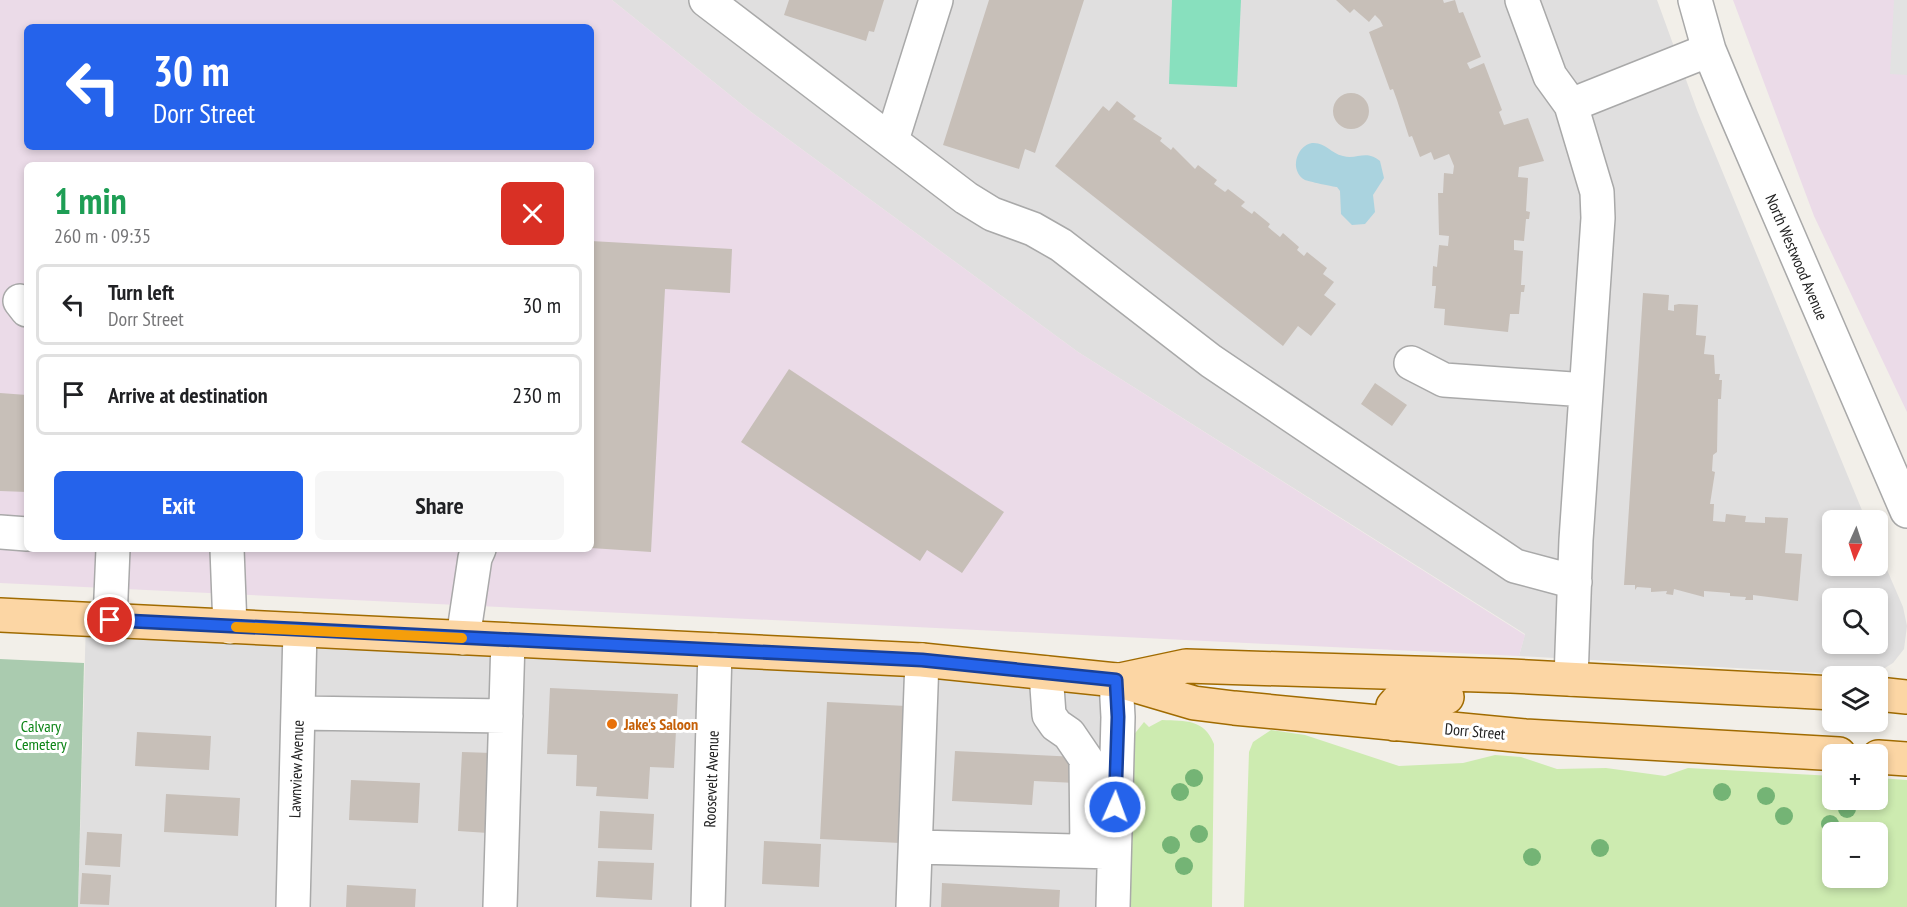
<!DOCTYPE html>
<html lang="en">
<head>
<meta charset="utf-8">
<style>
	body { margin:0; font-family:"PT Sans Narrow",sans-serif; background:#f6f6f6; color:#202124; height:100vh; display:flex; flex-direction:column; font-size:22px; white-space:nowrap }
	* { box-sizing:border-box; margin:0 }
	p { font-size:20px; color:#757577 }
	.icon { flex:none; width:33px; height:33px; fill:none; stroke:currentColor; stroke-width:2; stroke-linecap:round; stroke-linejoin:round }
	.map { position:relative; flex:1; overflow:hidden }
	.drawer { position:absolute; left:24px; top:162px; width:570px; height:390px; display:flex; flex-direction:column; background:#fff; border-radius:9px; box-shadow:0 3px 9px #0003 }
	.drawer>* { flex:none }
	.banner { position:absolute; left:24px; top:24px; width:570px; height:126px; border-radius:9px; box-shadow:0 3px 9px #0003; background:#2563eb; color:#fff; overflow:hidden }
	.needle { width:39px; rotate:183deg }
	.fabs { position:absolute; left:1822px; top:510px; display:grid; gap:12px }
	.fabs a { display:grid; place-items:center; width:66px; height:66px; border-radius:9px; background:#fff; box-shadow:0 3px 9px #0003; font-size:30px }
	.pin { position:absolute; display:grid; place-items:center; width:51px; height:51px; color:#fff; margin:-26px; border:3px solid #fff; border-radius:50%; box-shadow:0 2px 6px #0007 }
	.me { position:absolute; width:66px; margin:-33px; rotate:2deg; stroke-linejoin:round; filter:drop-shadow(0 0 4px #0008) }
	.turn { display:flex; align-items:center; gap:21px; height:126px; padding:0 30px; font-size:27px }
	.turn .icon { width:78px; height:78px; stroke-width:2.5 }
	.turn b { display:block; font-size:42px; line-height:51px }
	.round { display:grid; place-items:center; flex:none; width:63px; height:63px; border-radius:9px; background:#f6f6f6 }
	.head { display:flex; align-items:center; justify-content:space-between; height:102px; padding:0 30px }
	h1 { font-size:36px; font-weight:700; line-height:45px; color:#1e9e55 }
	.action { display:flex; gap:12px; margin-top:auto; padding:12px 30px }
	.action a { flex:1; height:69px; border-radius:9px; background:#2563eb; color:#fff; font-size:24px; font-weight:700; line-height:69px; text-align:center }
	.action a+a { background:#f6f6f6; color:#202124 }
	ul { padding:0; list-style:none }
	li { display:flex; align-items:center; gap:18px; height:81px; margin:0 12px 9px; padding:0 18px; border:3px solid #e0e0e0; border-radius:9px }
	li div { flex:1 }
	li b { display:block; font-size:22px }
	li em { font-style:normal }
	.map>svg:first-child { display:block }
</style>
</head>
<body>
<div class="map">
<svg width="1907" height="907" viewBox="0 0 1907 907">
	<rect width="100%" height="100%" fill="#f2efe9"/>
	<path fill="#e0dfdf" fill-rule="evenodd" d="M612,0h1045l40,110 169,410h-33v46h45v-17l25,58 4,19 -3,23 -11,14 -13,8 -21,4 -340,-19 6,-22 -447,-282 -327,-240zM1833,598h45v46h-45z
		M86,619l1030,61 -7,227h-1031z"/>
	<path fill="#ebdbe8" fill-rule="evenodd" d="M0,0h612l139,112 327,240 447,283 -6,21 -1519,-73zM27,27h564v120h-564zM27,165h564v384h-564z
		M1733,0h174v412l-93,-196z"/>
	<path fill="#cdebb0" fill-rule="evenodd" d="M1162,720c24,1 42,-1 52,24l-2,163h-91l11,-170 12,-15 5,5z
		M1271,730l34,5 94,31 64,-3 32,-8 26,2 36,12 49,-1 59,8 23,-8 145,8v24h45v-22l29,2v127h-663l5,-155 4,-10zM1833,832h45v46h-45z"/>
	<path fill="#aacbaf" d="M0,659l84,4 -6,244h-78z"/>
	<path fill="#88e0be" d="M1172,0h69l-4,87 -68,-3z"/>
	<path fill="#e2e2e2" d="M1894,0h13v75l-17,-1z"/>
	<path fill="#aad3df" d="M1312,143c14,-1 18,10 31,13 14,4 23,-7 37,5l4,17 -11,17 2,17 -10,12 -13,1 -11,-11 -1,-23 -3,-4c-3,0 -30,-6 -32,-7 -16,-9 -9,-34 7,-37z"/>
	<path fill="#c7bfb8" d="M789,0h95l-10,32 -5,-1 -3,10 -82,-26z
		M989,0h95l-49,153 -10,-4 -6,20 -76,-24z
		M1336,0h107l1,3 11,-3 4,13 4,-1 18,45 -14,6 3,6 14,-6 18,47 -3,2 5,13 24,-7 16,43 -25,6 -1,10 10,1 -2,33 4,1 -1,7h-3l-2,22 -10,-1v10l9,1 -2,34h4l-1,7h-3l-2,22h-9l-2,18 -64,-7 1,-16 -11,-1 2,-22h-4l1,-20 4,1 2,-22 9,1 1,-10 -10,-1 -1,-42h5l1,-20 9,1 1,-8 -5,-12 -15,6 -3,-8 -11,5 -8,-21 -3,1 -12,-37 -4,-11 -3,1 -21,-58 14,-6 -3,-6 -5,-5 -6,7 -15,-13 -4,4z
		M1333 111a18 18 0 1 1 36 0a18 18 0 1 1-36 0Z
		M1117,101l19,15 -3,3 29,19 -2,3 11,9 2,-3 22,22 3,-4 19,15 -3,4 11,8 3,-3 17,13 -4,4 11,8 2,-3 16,13 -2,3 12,10 3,-4 16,14 -2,3 7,6 3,-4 20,16 -4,6 11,8 -10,13 12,9 -25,32 -13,-10 -15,20 -228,-180 48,-60 6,5z
		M591,241l141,8 -2,44 -65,-4 -14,263 -60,-4z
		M1643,293l26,2 -1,15 6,1v-6l5,-1 19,1 -2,30 10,1 -2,18 10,1 1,19h5l-1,6h3l-1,19h-3l-1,53 -4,3 -1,16 3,1 -5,32h4l-1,17 12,1 1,-8 20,2 -1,6 20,1v-6l23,1 -3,35 17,1 -4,47 -45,-6v5h-8l1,-3 -16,-1v-3l-26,-2v6l-30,-8 -1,6 -7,-1 1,-3 -16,1v-4l-14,-1 -2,3v-5h-11z
		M789,369l215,143 -42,61 -35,-23 -7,11 -179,-119z
		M1375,383l32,22 -15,21 -31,-22z
		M0,393l27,2v97l-27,-1z
		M550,688l128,6 -4,74 -24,-1 -2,32 -52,-3 1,-9 -21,-1 1,-31 -30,-1z
		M827,702l79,4 -6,137 -80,-4z
		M137,732l74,4 -2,34 -74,-4z
		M955,751l122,6 -1,26 -42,-2 -2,24 -80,-4z
		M462,752l30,1 -4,80 -30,-2z
		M351,780l69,3 -2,40 -69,-3z
		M166,794l74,4 -2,38 -74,-4z
		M600,811l54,3 -2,36 -54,-2z
		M87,832l35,2 -2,33 -35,-2z
		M764,841l57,3 -2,43 -57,-3z
		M598,861l56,2 -2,37 -56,-3z
		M82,873l29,2 -2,30 -29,-1z
		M942,883l118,7 -1,17h-118z
		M347,885l69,4 -1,18h-69z"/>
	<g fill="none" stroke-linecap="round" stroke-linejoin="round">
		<defs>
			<path id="minor" d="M706,0l260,198 26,16 41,15 28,16 150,116 304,205 60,16
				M1522,0l28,76 21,29 26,87 1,26 -22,322 -5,139
				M1695,0l14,50 22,53 176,408
				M1571,105l138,-55
				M892,140l44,-140
				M20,301l7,9
				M1411,363l33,17 142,10
				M0,532l27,2
				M227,549l3,78
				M110,620l3,-71
				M463,638l12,-80 4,-9
				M1046,673l3,42 7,10 13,9 17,25 1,92
				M298,713l208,3
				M916,847l198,5
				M293,907l7,-277
				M500,907l8,-267
				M708,907l7,-257
				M913,907l9,-247
				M1113,907l5,-190 -2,-37"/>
			<path id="major" d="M0,615l922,45 194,20 78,23 40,5 291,28 314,18
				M1120,680l66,-14 325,10 322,17
				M1878,694l29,3
				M1394,724l-1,-18 7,-8 47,-1
				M1878,757l29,2"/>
		</defs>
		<use href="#minor" stroke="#a9a9a9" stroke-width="36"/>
		<use href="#major" stroke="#a06b00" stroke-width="36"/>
		<use href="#minor" stroke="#fff" stroke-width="33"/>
		<use href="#major" stroke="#fcd6a4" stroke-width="33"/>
	</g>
	<g fill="#74b475">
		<circle cx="1194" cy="778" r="9"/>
		<circle cx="1180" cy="792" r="9"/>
		<circle cx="1722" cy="792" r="9"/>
		<circle cx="1766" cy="796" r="9"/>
		<circle cx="1847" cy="809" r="9"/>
		<circle cx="1784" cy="816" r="9"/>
		<circle cx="1830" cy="824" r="9"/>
		<circle cx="1199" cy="834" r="9"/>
		<circle cx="1171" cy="845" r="9"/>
		<circle cx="1600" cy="848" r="9"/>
		<circle cx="1532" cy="857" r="9"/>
		<circle cx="1184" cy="866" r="9"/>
	</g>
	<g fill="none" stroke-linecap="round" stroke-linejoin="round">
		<defs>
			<path id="route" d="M110,620l812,40 194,20 2,37 -3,90"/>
		</defs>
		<use href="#route" stroke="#184099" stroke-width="15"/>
		<use href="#route" stroke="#2563eb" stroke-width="10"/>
		<path stroke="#f59e0b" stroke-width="10" d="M236,627l226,11"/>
	</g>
	<circle fill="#e8710a" stroke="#fff" stroke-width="2" cx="612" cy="724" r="6"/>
	<g text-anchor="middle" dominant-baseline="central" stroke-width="6" stroke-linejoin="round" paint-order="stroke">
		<g font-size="16" fill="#222" stroke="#fff">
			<text transform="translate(1797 257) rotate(67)">North Westwood Avenue</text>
			<text transform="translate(1475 731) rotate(5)">Dorr Street</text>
			<text transform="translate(296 769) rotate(-88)">Lawnview Avenue</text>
			<text transform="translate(711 779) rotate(-88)">Roosevelt Avenue</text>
		</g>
		<g font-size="16" font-weight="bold" fill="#c56008" stroke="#fff" text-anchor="start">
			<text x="624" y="724">Jake's Saloon</text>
		</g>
		<g font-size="16" fill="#0c8416" stroke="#fff">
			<text x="41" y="726">Calvary<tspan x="41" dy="18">Cemetery</tspan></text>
		</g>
	</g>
</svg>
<div class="fabs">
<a><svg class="needle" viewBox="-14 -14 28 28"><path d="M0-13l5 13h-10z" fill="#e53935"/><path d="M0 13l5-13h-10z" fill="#757577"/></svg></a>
<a><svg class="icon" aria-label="search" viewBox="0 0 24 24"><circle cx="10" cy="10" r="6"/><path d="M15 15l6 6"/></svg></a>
<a><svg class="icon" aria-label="layers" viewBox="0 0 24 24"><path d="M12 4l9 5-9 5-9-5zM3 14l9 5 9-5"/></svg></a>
<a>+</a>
<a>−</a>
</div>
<div class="pin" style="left:110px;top:620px;background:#d93025"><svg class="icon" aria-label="arrive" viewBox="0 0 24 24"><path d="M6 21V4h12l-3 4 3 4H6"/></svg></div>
<svg class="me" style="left:1115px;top:807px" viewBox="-20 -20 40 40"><circle r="17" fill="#2563eb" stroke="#fff" stroke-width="3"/><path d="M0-11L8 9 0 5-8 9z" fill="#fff"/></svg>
<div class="banner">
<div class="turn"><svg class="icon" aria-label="left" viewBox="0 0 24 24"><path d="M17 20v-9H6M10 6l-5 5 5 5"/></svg><div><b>30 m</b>Dorr Street</div></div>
</div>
<section class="drawer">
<div class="head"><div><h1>1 min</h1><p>260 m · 09:35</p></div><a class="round" style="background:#d93025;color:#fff"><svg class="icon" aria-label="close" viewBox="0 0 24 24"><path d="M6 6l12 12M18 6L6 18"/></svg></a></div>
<ul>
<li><svg class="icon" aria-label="left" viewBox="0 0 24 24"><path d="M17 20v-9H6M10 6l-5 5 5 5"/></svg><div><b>Turn left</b><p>Dorr Street</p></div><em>30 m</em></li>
<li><svg class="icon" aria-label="arrive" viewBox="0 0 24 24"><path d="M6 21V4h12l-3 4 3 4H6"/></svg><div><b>Arrive at destination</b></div><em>230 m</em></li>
</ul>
<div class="action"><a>Exit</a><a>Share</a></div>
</section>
</div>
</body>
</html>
